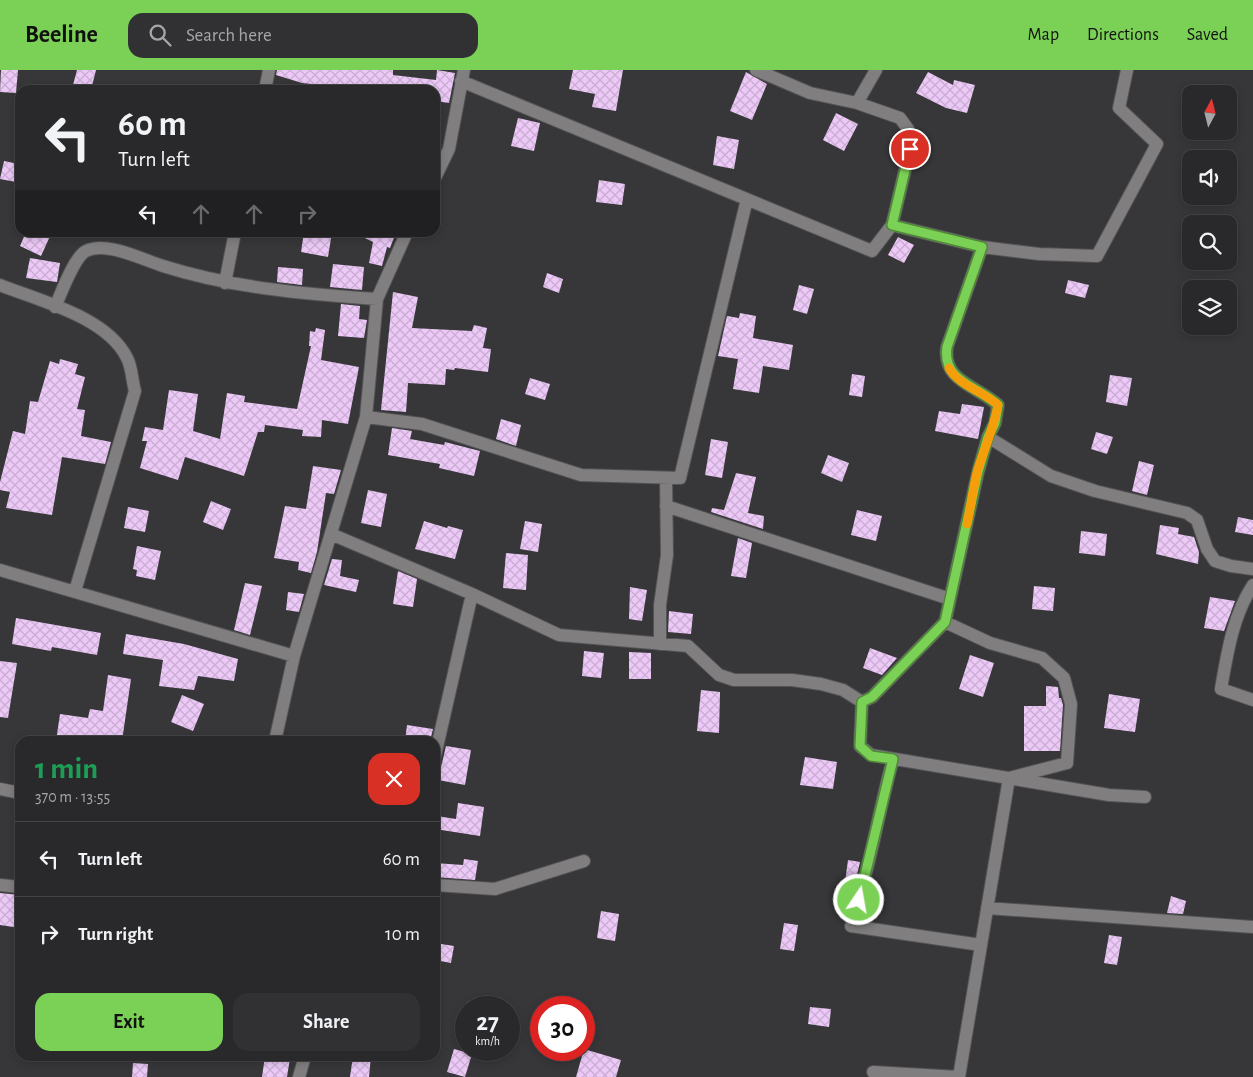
<!DOCTYPE html>
<html lang="en">
<head>
<meta charset="utf-8">
<style>
	body { margin:0; font-family:"Alegreya Sans",sans-serif; background:#313134; color:#f1f3f6; height:100vh; display:flex; flex-direction:column; font-size:19px; white-space:nowrap }
	* { box-sizing:border-box; margin:0 }
	p { font-size:16px; color:#a5a6a9 }
	.icon { flex:none; width:28px; height:28px; fill:none; stroke:currentColor; stroke-width:2; stroke-linecap:round; stroke-linejoin:round }
	.map { position:relative; flex:1; overflow:hidden }
	.sheet { position:absolute; left:15px; top:666px; width:425px; height:325px; display:flex; flex-direction:column; background:#29292c; border-radius:15px; box-shadow:0 2px 8px #0003,0 0 0 1px #454548 }
	.sheet>* { flex:none }
	.top-card { position:absolute; left:15px; top:15px; width:425px; height:152px; border-radius:15px; box-shadow:0 2px 8px #0003,0 0 0 1px #454548; background:#29292c; color:#f1f3f6; overflow:hidden }
	.needle { width:32px; rotate:7deg }
	.fabs { position:absolute; left:1182px; top:15px; display:grid; gap:10px }
	.fabs a { display:grid; place-items:center; width:55px; height:55px; border-radius:10px; background:#29292c; box-shadow:0 2px 8px #0003,0 0 0 1px #454548; font-size:25px }
	.speed { position:absolute; left:455px; top:926px; display:flex; gap:10px; font-size:25px; font-weight:700; text-align:center }
	.speed>* { display:grid; place-content:center; width:65px; height:65px; border-radius:50%; background:#29292c; box-shadow:0 2px 8px #0003,0 0 0 1px #454548; line-height:1 }
	.speed small { font-size:12px; font-weight:400 }
	.speed .limit { border:8px solid #d22; background:#fff; color:#111 }
	.pin { position:absolute; display:grid; place-items:center; width:42px; height:42px; color:#fff; margin:-21px; border:2px solid #fff; border-radius:50%; box-shadow:0 1px 5px #0007 }
	.me { position:absolute; width:55px; margin:-28px; rotate:12deg; stroke-linejoin:round; filter:drop-shadow(0 0 4px #0008) }
	.turn { display:flex; align-items:center; gap:18px; height:105px; padding:0 20px; font-size:22px }
	.turn .icon { width:65px; height:65px; stroke-width:2.5 }
	.turn b { display:block; font-size:35px; line-height:42px }
	.lanes { display:flex; align-items:center; height:48px; padding:0 20px; background:#0003; justify-content:center; gap:25px; direction:ltr }
	.lanes .off { opacity:.35 }
	.round { display:grid; place-items:center; flex:none; width:52px; height:52px; border-radius:15px; background:#313134 }
	.head { display:flex; align-items:center; justify-content:space-between; height:85px; padding:0 20px }
	h1 { font-size:30px; font-weight:700; line-height:38px; color:#1e9e55 }
	.cta { display:flex; gap:10px; margin-top:auto; padding:10px 20px }
	.cta a { flex:1; height:58px; border-radius:15px; background:#7bd156; color:#111; font-size:20px; font-weight:700; line-height:58px; text-align:center }
	.cta a+a { background:#313134; color:#f1f3f6 }
	ul { padding:0; list-style:none }
	li { display:flex; align-items:center; gap:15px; height:75px; padding:0 20px; border-top:1px solid #454548 }
	li div { flex:1 }
	li b { display:block; font-size:19px }
	li em { font-style:normal }
	header { display:flex; align-items:center; gap:30px; box-sizing:border-box; height:70px; padding:0 25px; background:#7bd156; color:#111 }
	header strong { font-size:24px }
	nav { display:flex; gap:28px; margin-inline-start:auto; font-size:18px }
	.search { width:350px; height:45px; background:#313134; display:flex; align-items:center; gap:12px; box-sizing:border-box; padding:0 18px; border-radius:15px; color:#a5a6a9; font-size:19px }
	.map>svg:first-child { display:block }
</style>
</head>
<body>
<header>
<strong>Beeline</strong>
<div class="search"><svg class="icon" aria-label="search" viewBox="0 0 24 24"><circle cx="10" cy="10" r="6"/><path d="M15 15l6 6"/></svg>Search here</div>
<nav><a>Map</a><a>Directions</a><a>Saved</a></nav>
</header>
<div class="map">
<svg width="1253" height="1007" viewBox="0 0 1253 1007">
	<defs>
		<pattern id="building-cross-hatch" width="8" height="8" patternUnits="userSpaceOnUse" patternTransform="scale(1.25)"><rect width="8" height="8" fill="#ecc9f7"/><path d="M0 0l8 8M0 8l8-8" fill="none" stroke="#c9aed2"/></pattern>
	</defs>
	<rect width="100%" height="100%" fill="#37373a"/>
	<path fill="url(#building-cross-hatch)" d="M1,0h17l-2,23 -16,-1z
		M77,0h19l-5,20 -18,-5z
		M277,0h116v5l43,5 1,-10 18,3 -6,30 -14,-2v-11l-77,-2v2h-17l1,-3 -40,-4 -26,-8z
		M573,0h50l-7,41 -24,-4 3,-13 -26,-5z
		M746,2l21,12 -15,36 -22,-9z
		M928,2l25,13 1,-5 21,5 -8,28 -21,-5 -30,-15z
		M836,43l22,11 -14,27 -21,-11z
		M518,48l22,5 -6,28 -23,-5z
		M717,66l22,4 -5,29 -21,-4z
		M4,91l15,3 -3,18 -16,-3z
		M599,110l26,4 -3,21 -26,-3z
		M26,162h26l-11,24 -21,-10z
		M304,162h28l-4,25 -27,-5z
		M353,162h43l-6,16 -3,-1 -5,19 -13,-3 4,-21z
		M898,167l16,8 -10,18 -16,-8z
		M30,188l30,5 -3,19 -31,-4z
		M333,194l31,3 -2,23 -32,-3z
		M278,197l25,2 -1,16 -25,-3z
		M547,203l16,6 -4,14 -16,-6z
		M1068,210l21,5 -4,13 -20,-5z
		M799,215l15,4 -7,25 -14,-4z
		M393,222l25,5 -6,31 60,3 2,-6 13,3 -4,20 8,1 -3,23 -33,-4 -1,2 -8,-1 -1,16 -37,-2 -2,29 -25,-2z
		M341,234l19,2 -1,13 8,1 -3,18 -26,-2z
		M740,243l16,3 -3,22 40,7 -4,25 -26,-4 -4,27 -26,-4 5,-30 -20,-3 9,-40 12,2z
		M316,258l9,2 -4,30 38,7 -11,57 -26,-4 -1,17 -19,-1 1,-6 -38,-5 -1,7h-6l-14,44 -59,-19 -7,23 -38,-12 7,-27h-5l3,-14 18,3 6,-40 29,4 -5,37 27,8 7,-46 18,3 -1,6 53,7 14,-63h-2l1,-15 5,1z
		M60,289l18,5 -3,10 10,3 -8,32 8,1 -4,26 30,6 -6,22 -43,-7 -10,58 -46,-7 4,-16 -10,-2v-8l13,-51 12,3 5,-33 8,1 12,-41 9,3z
		M852,304l13,2 -3,21 -13,-2z
		M1110,305l22,3 -5,28 -21,-4z
		M530,308l20,6 -5,16 -20,-6z
		M962,334l22,3 -6,32 -43,-8 4,-20 21,3z
		M501,349l20,6 -5,21 -20,-7z
		M392,358l20,3 -2,8 34,6 1,-3 35,9 -6,25 -35,-8 1,-4 -52,-9z
		M1096,362l17,5 -6,17 -16,-5z
		M711,369l17,3 -6,36 -17,-3z
		M828,385l21,8 -7,19 -21,-9z
		M1139,391l15,4 -7,30 -15,-4z
		M313,396l28,4 -7,24 -8,-1 -9,59 -6,21 -13,-3 1,-8 -25,-4 11,-52 21,3z
		M736,403l20,4 -8,36 16,3 -1,13 -52,-17 1,-4 12,2z
		M368,420l19,4 -6,33 -20,-4z
		M211,431l20,8 -8,21 -20,-8z
		M128,437l21,4 -4,21 -21,-4z
		M857,440l25,6 -6,25 -25,-6z
		M1238,447l15,3v15l-18,-3z
		M424,451l23,7 1,-2 15,4 -8,29 -40,-10z
		M525,451l17,3 -4,28 -18,-3z
		M1160,455l19,3 -1,6 16,3 5,15 -1,12 -42,-10z
		M1081,461l26,3 -2,22 -26,-3z
		M738,468l14,5 -6,35 -15,-2z
		M137,476l24,5 -6,29 -19,-4 1,-6 -4,-1z
		M506,483l22,2 -2,35 -23,-2z
		M332,489l10,1 -2,16 19,4 -3,12 -32,-7z
		M398,501l19,8 -4,28 -20,-3z
		M245,513l17,3 -12,49 -16,-5z
		M1034,516l21,2 -2,23 -21,-2z
		M630,517l17,3 -5,31 -13,-2z
		M288,522l16,2 -5,18 -13,-2z
		M1210,527l25,4 -11,30 -20,-3z
		M669,541l24,3 -2,20 -23,-2z
		M16,548l85,15 -4,22 -45,-8 -1,4 -39,-7z
		M126,564l58,10 54,15 -4,22 -36,-5 -4,14 -35,-4 4,-26 -40,-6z
		M870,578l27,10 -15,17 -19,-7z
		M584,581l20,2 -3,25 -19,-2z
		M629,582l22,1v26h-22z
		M970,585l24,8 -11,34 -24,-8z
		M0,591l17,2 -9,55 -8,-1z
		M108,605l23,4 -9,62h-66l4,-27 28,4 2,-9 13,2z
		M1046,616l12,1 1,11h2l2,7 -3,46h-36v-45h22z
		M701,620l19,2 -1,41 -22,-2z
		M1109,624l31,5 -5,33 -31,-4z
		M182,625l22,9 -11,27 -22,-9z
		M407,655l26,4 -3,12h-25z
		M446,676l25,4 -6,35 -27,-5z
		M805,687l32,5 -4,27 -33,-4z
		M458,733l26,4 -4,29 -45,-7 2,-13 19,3z
		M464,789l14,2 -3,19 -40,-3v-14l28,2z
		M848,790l12,2 -5,22 -10,-2z
		M0,823l20,2v33l-20,-3z
		M1171,826l15,5 -3,13 -16,-1z
		M601,841l18,3 -4,27 -18,-3z
		M784,853l14,2 -4,26 -14,-2z
		M1109,865l13,2 -5,28 -13,-2z
		M435,873l19,3 -3,17 -16,-3z
		M810,937l21,2 -2,18 -21,-3z
		M454,979l18,5 -7,23 -18,-5z
		M584,979l37,11 -5,17h-40z
		M265,986l25,2 -3,19h-25z
		M353,986h18l-2,21h-19z
		M133,993l15,1 -1,13h-15z"/>
	<g fill="none" stroke-linecap="round" stroke-linejoin="round">
		<defs>
			<path id="minor" d="M461,11l411,170 20,-26 18,-76 -2,-20 -8,-11 -43,-15 -47,-10 -54,-23
				M265,20l4,-20
				M857,33l19,-33
				M435,108l14,-29 15,-79
				M892,155l90,22 57,7 58,2 60,-112 -38,-36 8,-38
				M982,177l-35,100c-5,34 29,38 51,58l-3,18 -7,14
				M225,213l10,-51
				M0,215c40,16 107,32 127,73 5,9 5,23 8,33l-60,200
				M55,237c6,-13 19,-50 31,-56 21,-10 55,8 77,15 69,22 142,28 214,33
				M366,347l56,7 159,51 99,3 67,-279
				M666,436l284,93
				M331,464l141,60 87,41 129,11 31,29 15,5h58l29,4 22,6 19,12 10,-5 73,-75 33,-150 10,-35 63,39 44,15 92,22 10,7 10,29 8,12 16,5 22,3
				M0,500l294,86
				M1253,515c-20,30 -26,69 -32,104l32,11
				M945,552l45,21 52,15 22,20 7,26 -4,59 -58,15 -50,299
				M660,574v-39l7,-50 -1,-77
				M862,632l-2,44 11,9 238,40 36,2
				M275,671l19,-85 72,-239 11,-118 30,-67
				M435,686l37,-162
				M893,689c-15,55 -24,113 -42,167l130,19
				M0,719l20,4
				M0,815l20,2
				M435,815l60,4 89,-28
				M987,838l266,19
				M873,1002l86,5
				M299,1007l6,-21"/>
		</defs>
		<use href="#minor" stroke="#535356" stroke-width="14"/>
		<use href="#minor" stroke="#807e7e" stroke-width="12"/>
	</g>
	<g fill="none" stroke-linecap="round" stroke-linejoin="round">
		<defs>
			<path id="route" d="M859,830l34,-141 -22,-3 -11,-10 2,-44 10,-5 73,-75 33,-150 10,-35 7,-14 3,-18c-22,-20 -56,-24 -51,-58l35,-100 -90,-22 18,-76"/>
		</defs>
		<use href="#route" stroke="#508838" stroke-width="12"/>
		<use href="#route" stroke="#7bd156" stroke-width="9"/>
		<path stroke="#f59e0b" stroke-width="9" d="M949,298c9,17 35,24 49,37 -4,22 -13,42 -20,64 -5,18 -7,37 -11,55"/>
	</g>
</svg>
<div class="fabs">
<a><svg class="needle" viewBox="-14 -14 28 28"><path d="M0-13l5 13h-10z" fill="#e53935"/><path d="M0 13l5-13h-10z" fill="#a5a6a9"/></svg></a>
<a><svg class="icon" aria-label="sound" viewBox="0 0 24 24"><path d="M4 9h4l5-4v14l-5-4H4zM17 9q2 3 0 6"/></svg></a>
<a><svg class="icon" aria-label="search" viewBox="0 0 24 24"><circle cx="10" cy="10" r="6"/><path d="M15 15l6 6"/></svg></a>
<a><svg class="icon" aria-label="layers" viewBox="0 0 24 24"><path d="M12 4l9 5-9 5-9-5zM3 14l9 5 9-5"/></svg></a>
</div>
<div class="speed"><div>27<small>km/h</small></div><div class="limit">30</div></div>
<div class="pin" style="left:910px;top:79px;background:#d93025"><svg class="icon" aria-label="arrive" viewBox="0 0 24 24"><path d="M6 21V4h12l-3 4 3 4H6"/></svg></div>
<svg class="me" style="left:859px;top:830px" viewBox="-20 -20 40 40"><circle r="17" fill="#7bd156" stroke="#fff" stroke-width="3"/><path d="M0-11L8 9 0 5-8 9z" fill="#fff"/></svg>
<div class="top-card">
<div class="turn"><svg class="icon" aria-label="left" viewBox="0 0 24 24"><path d="M17 20v-9H6M10 6l-5 5 5 5"/></svg><div><b>60 m</b>Turn left</div></div>
<div class="lanes"><svg class="icon" aria-label="left" viewBox="0 0 24 24"><path d="M17 20v-9H6M10 6l-5 5 5 5"/></svg><svg class="icon off" aria-label="ahead" viewBox="0 0 24 24"><path d="M12 20V5M6 11l6-6 6 6"/></svg><svg class="icon off" aria-label="ahead" viewBox="0 0 24 24"><path d="M12 20V5M6 11l6-6 6 6"/></svg><svg class="icon off" aria-label="right" viewBox="0 0 24 24"><path d="M7 20v-9h11M14 6l5 5-5 5"/></svg></div>
</div>
<section class="sheet">
<div class="head"><div><h1>1 min</h1><p>370 m · 13:55</p></div><a class="round" style="background:#d93025;color:#fff"><svg class="icon" aria-label="close" viewBox="0 0 24 24"><path d="M6 6l12 12M18 6L6 18"/></svg></a></div>
<ul>
<li><svg class="icon" aria-label="left" viewBox="0 0 24 24"><path d="M17 20v-9H6M10 6l-5 5 5 5"/></svg><div><b>Turn left</b></div><em>60 m</em></li>
<li><svg class="icon" aria-label="right" viewBox="0 0 24 24"><path d="M7 20v-9h11M14 6l5 5-5 5"/></svg><div><b>Turn right</b></div><em>10 m</em></li>
</ul>
<div class="cta"><a>Exit</a><a>Share</a></div>
</section>
</div>
</body>
</html>
